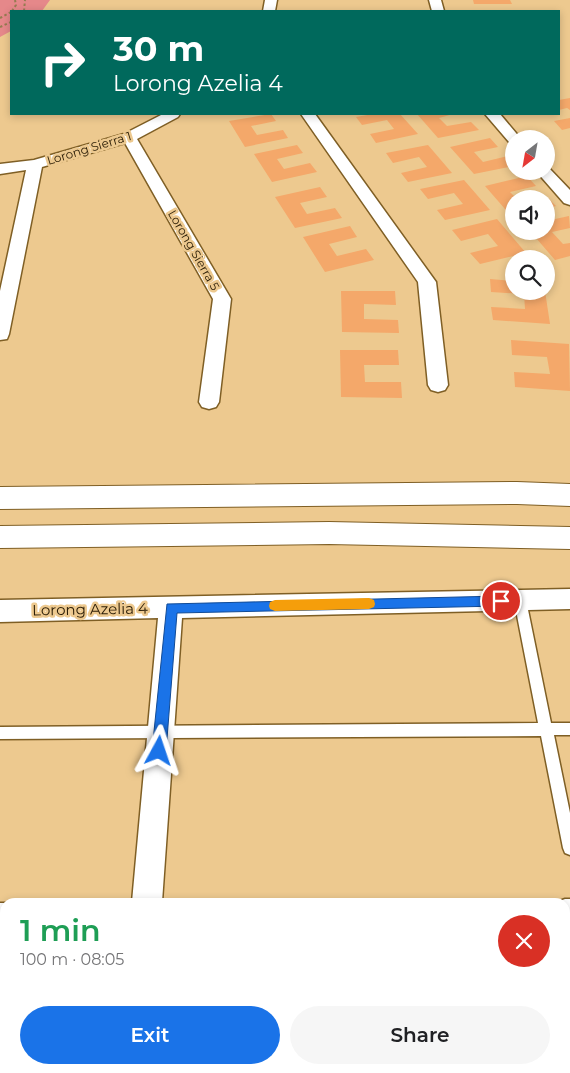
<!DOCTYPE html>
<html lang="en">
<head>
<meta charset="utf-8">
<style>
	body { margin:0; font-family:Montserrat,sans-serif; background:#f6f6f6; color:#202124; height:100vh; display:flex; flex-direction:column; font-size:19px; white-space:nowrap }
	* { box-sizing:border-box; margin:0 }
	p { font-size:16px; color:#757577 }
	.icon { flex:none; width:28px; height:28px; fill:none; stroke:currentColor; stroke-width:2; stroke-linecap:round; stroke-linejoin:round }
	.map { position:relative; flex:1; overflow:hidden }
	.drawer { position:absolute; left:0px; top:898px; width:570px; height:176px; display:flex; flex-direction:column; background:#fff; border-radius:15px 15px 0 0; box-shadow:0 2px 8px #0003 }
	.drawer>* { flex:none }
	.guide { position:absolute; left:10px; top:10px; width:550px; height:105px; border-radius:0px; box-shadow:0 2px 8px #0003; background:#00695c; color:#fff; overflow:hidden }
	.needle { width:32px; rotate:211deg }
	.buttons { position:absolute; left:505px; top:130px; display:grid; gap:10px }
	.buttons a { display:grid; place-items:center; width:50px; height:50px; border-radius:50%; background:#fff; box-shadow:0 2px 8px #0003; font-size:25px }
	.pin { position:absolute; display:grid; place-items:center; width:42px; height:42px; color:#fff; margin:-21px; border:2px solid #fff; border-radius:50%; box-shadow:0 1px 5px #0007 }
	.me { position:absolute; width:55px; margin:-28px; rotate:5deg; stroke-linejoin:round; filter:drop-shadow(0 0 4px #0008) }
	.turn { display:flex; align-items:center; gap:18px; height:105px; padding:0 20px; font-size:22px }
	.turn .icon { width:65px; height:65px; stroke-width:2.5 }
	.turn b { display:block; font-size:35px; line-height:42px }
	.round { display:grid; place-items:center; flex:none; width:52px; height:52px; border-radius:26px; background:#f6f6f6 }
	.head { display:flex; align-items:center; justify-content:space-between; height:85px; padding:0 20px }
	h1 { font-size:30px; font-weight:600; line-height:38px; color:#1e9e55 }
	.button { display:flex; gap:10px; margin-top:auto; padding:10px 20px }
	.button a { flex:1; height:58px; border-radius:30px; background:#1a73e8; color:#fff; font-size:20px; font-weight:600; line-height:58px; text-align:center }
	.button a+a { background:#f6f6f6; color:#202124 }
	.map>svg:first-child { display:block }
</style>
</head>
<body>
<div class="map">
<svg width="570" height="1073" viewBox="0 0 570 1073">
	<rect width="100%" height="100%" fill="#edc98f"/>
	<path fill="#e5888a" d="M0,0h50l-8,11h-31v20l-11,6z"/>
	<path fill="#f4a86a" d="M473,0h37l2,4h-38z
		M570,98v12l-3,-2 -8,2v-10z
		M271,114l5,7 -25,5 6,9 26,-5 5,8 -43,9 -16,-26z
		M373,114h27l18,20 -42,9 -6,-9 24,-5 -7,-9 -25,5 -6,-8z
		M417,114h36l-14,4 8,8 24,-4 8,8 -41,8z
		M570,118v10l-8,2 -8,-9z
		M490,138l8,9 -24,5 9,10 25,-6 6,7v3l-40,8 -24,-27z
		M297,145l6,8 -26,6 7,10 26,-6 7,9 -45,10 -18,-28z
		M428,145l24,28 -44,9 -7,-9 26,-6 -8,-10 -26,6 -7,-10z
		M527,176l9,10 -26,6 7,7h-3v17l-2,1 -27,-31z
		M464,180l26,30 -45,10 -8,-10 26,-6 -9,-11 -26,6 -8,-10z
		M320,187l7,10 -27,6 7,11 28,-6 7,10 -47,10 -20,-31z
		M547,197l9,9 -10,3v-10l-6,-1z
		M569,216l1,12 -18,4 11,12 7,-1v13l-15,4 -25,-29h16v-10z
		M497,219l29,34 -46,11 -10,-11 28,-7 -10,-12 -27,7 -9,-11z
		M350,226l7,11 -28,7 8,12 29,-7 8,11 -49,12 -22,-35z
		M490,279l24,2v10h31l5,33 -57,-4 -2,-13 34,2 -1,-15 -33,-2z
		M341,291h54l1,14 -32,-1v15l34,1 1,13 -57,-1z
		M511,340l58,4 1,47 -55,-4 -1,-15 36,2 -3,-17 -35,-2z
		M340,350h58l1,15h-35l1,17h36l1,16 -61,-1z"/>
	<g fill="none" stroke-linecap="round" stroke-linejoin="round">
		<defs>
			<path id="lane" d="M520,595l4,1 2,4 25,123h19v12h-16l16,78v42l-5,-2 -2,-5 -22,-112 -541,3v-12l538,-4 -24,-123 2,-4z"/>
			<path id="street" d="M265,0h12l-2,11h-12z
				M429,0h12l3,11h-12z
				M163,114h17l-2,3 -41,22 94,160 -12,103 -3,5 -7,2 -7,-2 -3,-5 14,-103 -88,-156 -83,24 -33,167 -2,5 -7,1v-49l26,-121 -26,4v-10l34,-4 90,-26z
				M301,114h14l121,168 12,103 -3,5 -7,2 -7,-2 -3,-5 -10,-103z
				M485,114h15l21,25h-7v4l-5,-1z
				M546,167l3,1 21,22v15l-6,-2 -28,-32h10z
				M570,589v20l-388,9 -20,284h-30l26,-284 -158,4v-22z
				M565,899h5v30h-5v-27h-8z
				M0,903h5v30h-5z
				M118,1069h32l-1,4h-32z"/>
			<path id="secondary" d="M517,482l53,2v22l-53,-2 -517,5v-22z
				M329,522l241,5v22l-241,-5 -329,4v-22z"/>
		</defs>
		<use href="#lane" stroke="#7f5f25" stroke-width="3"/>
		<use href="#street" stroke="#7f5f25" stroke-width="3"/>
		<use href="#secondary" stroke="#7f5f25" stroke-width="2"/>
		<path stroke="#967c51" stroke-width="2" stroke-dasharray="2.5 2.5" stroke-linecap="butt" d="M12,11l4,-6 -1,-5
			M24,11l1,-11
			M0,18l11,-6
			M0,27l11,-5"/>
		<use href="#lane" fill="#fff" fill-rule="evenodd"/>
		<use href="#street" fill="#fff" fill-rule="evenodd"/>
		<use href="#secondary" fill="#fff" fill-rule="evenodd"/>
	</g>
	<path fill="#1a73e8" stroke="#114b97" d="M501,596l4,1 2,4 -2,4 -4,1 -324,7 -11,138 -2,5 -5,1 -5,-1 -2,-5 15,-147z"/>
	<path fill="#f59e0b" d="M369,598l5,2 1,4 -1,3 -5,2 -94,2 -5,-2 -1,-3 1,-4 5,-2z"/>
	<g text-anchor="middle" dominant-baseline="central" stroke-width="5" stroke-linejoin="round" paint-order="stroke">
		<g font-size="12" fill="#2a1c05" stroke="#edc98f">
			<text transform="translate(89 148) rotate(-17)">Lorong Sierra 1</text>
			<text transform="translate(194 250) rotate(60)">Lorong Sierra 5</text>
		</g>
		<g font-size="15" fill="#2a1c05" stroke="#edc98f">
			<text transform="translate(90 609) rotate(-1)">Lorong Azelia 4</text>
		</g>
	</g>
</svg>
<div class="buttons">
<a><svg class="needle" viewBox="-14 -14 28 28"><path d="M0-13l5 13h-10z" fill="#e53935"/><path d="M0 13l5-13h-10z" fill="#757577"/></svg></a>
<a><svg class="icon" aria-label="sound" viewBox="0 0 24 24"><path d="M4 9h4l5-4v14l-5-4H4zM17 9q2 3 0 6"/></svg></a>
<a><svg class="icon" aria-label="search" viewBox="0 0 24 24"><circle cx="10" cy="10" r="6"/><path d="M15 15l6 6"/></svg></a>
</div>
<div class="pin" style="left:501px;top:601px;background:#d93025"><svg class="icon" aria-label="arrive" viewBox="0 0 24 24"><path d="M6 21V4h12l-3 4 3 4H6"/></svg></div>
<svg class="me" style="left:159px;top:751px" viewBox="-20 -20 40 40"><path d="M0-17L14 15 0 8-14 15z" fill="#1a73e8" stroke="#fff" stroke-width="4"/></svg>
<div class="guide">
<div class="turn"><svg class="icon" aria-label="right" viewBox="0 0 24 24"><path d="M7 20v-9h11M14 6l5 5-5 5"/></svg><div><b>30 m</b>Lorong Azelia 4</div></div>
</div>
<section class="drawer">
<div class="head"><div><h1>1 min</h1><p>100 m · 08:05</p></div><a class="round" style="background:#d93025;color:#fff"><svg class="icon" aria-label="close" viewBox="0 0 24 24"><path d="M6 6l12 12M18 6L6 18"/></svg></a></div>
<div class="button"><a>Exit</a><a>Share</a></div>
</section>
</div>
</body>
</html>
